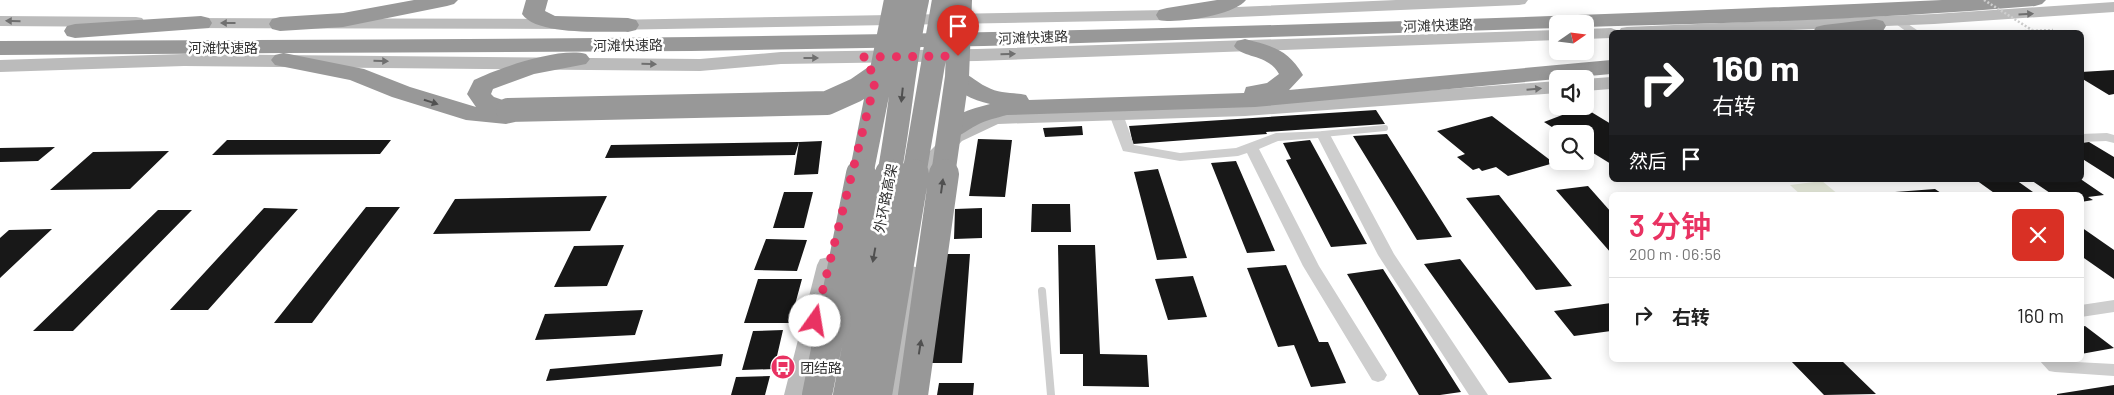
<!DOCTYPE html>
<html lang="zh">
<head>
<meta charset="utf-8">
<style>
	body { margin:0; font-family:Barlow,"Noto Sans SC",sans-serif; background:#f6f6f6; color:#222; height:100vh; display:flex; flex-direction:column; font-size:19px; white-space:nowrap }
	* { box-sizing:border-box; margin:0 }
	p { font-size:16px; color:#767676 }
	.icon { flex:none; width:28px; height:28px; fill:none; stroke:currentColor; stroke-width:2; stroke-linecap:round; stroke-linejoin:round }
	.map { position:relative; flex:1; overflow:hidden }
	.drawer { position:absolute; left:1609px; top:192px; width:475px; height:170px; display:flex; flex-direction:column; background:#fff; border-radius:8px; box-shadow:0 2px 12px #0003 }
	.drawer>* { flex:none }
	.banner { position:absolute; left:1609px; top:30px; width:475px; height:152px; border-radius:8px; box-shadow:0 2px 12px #0003; background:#202124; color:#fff; overflow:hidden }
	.needle { width:32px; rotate:76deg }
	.buttons { position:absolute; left:1549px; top:15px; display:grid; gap:10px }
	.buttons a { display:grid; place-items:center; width:45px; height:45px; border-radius:8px; background:#fff; box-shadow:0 2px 12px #0003; font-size:25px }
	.pin { position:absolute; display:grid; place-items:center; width:42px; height:42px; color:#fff; margin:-51px -21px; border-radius:50% 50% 50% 0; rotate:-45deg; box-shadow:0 0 5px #0007 }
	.pin .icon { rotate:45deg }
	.me { position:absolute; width:55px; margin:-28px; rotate:13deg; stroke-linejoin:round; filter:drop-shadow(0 0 4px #0008) }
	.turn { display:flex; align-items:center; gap:18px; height:105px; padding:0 20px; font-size:22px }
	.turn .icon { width:65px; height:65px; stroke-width:2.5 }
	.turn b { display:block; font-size:35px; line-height:42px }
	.then { display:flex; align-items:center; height:48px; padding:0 20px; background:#0003; gap:10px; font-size:19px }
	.round { display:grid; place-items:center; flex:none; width:52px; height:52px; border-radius:8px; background:#f6f6f6 }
	.overview { display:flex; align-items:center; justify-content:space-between; height:85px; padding:0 20px }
	h1 { font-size:30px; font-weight:600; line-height:38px; color:#e93262 }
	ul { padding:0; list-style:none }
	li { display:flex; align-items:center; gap:15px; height:75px; padding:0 20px; border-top:1px solid #e0e0e0 }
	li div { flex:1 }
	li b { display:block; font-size:19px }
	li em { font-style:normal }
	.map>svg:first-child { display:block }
</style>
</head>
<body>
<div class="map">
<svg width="2114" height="395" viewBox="0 0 2114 395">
	<rect width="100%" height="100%" fill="#fff"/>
	<path fill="#eaeedf" d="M1822,181l17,14h-38l-11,-10z"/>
	<path fill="#181818" d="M2114,70v24l-5,1 -28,-17v-6z
		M1583,107l28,17v40l-26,-16v-14h-22l-19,-12z
		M1376,110l9,14 -119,8 1,2 -134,10 -4,-18z
		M1492,116l62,47 -46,13 -12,-9 -14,4 -3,-3 -6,2 -16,-13 8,-3 -28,-23z
		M1082,126l1,9 -38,2 -2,-9z
		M1387,134l65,103 -35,3 -64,-104z
		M978,139l34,1 -7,57 -36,-1z
		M227,140h164l-11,14 -168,1z
		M1310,140l57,104 -36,3 -45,-87 5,-1 -8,-16z
		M822,141l-4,33 -24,1 5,-33z
		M799,142l-4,13 -190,3 6,-13z
		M2089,142l25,15v22l-33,-21v-15z
		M55,147l-17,14 -38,1v-14z
		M169,151l-39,38 -80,1 43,-38z
		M1236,161l39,90 -28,2 -36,-90z
		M1158,169l29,89 -30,2 -23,-88z
		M1976,180h40l21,15h-40z
		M2031,180h51l22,15 -16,2 5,3 -12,2v-7h-28z
		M1588,186l23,26v41l-55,-63z
		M1935,189l9,6h-45l-4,-3z
		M784,192h29l-9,36h-31z
		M1499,195l73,91 -36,4 -70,-92z
		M607,196l-17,35 -157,3 22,-35z
		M1032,204h38l1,28h-40z
		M366,207h34l-88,116h-38z
		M264,208l34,1 -90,101h-38z
		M982,208v30l-28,1 1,-30z
		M158,210h34l-119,121h-40z
		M2081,227l33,23v29l-33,-23z
		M52,229l-52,49v-40l9,-8z
		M766,239l41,1 -10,31 -43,-1z
		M624,245l-17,41 -53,1 20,-41z
		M1058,245h37l5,109 47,1 2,32 -66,-1v-32h-23z
		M938,254h32l-8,109h-36z
		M1460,259l92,120 -43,4 -85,-119z
		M1286,265l33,77h9l18,41 -35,4 -17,-42 -16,2 -31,-79z
		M1383,269l78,123 -21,3h-21l-72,-121z
		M1193,276l14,41 -39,3 -13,-41z
		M758,279h44l-12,44h-46z
		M1611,303v28l-37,5 -20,-25z
		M643,310l-8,25 -100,5 10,-26z
		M2085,326l29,22 -33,6v-27z
		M783,330l-9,39 -32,1 11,-39z
		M723,354l-2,12 -175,15 4,-12z
		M1790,360h51l35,34 -52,1z
		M770,376l-5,19h-34l5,-18z
		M939,383h35l-1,12h-36z
		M2114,385v10h-57v-1z"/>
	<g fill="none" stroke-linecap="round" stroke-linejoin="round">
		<path stroke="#cecece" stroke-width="2.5" stroke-dasharray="2 2" stroke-linecap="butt" d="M2004,32l49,-2"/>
		<path stroke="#cecece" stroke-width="6" d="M1323,134l62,-6"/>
		<path stroke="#cecece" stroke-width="8" d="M1042,291l9,104"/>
		<path fill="#cecece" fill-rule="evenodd" d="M1902,20l18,12h-13l-11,-8z
			M1116,110l7,4 11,31 46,8 56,-5 40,-15 52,-2 66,123 94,141h-19l-91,-140 -60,-117 -40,3 -19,8 60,117 68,109 -3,5 -6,2 -6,-2 -69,-114 -56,-113 -9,3 -58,5 -57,-10 -14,-37z
			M2107,133l7,2v8l-8,-2 -25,1v-8z
			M2114,300v12l-33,5v-12z
			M2039,360l75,4v12l-59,-4 -6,-1z"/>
		<path fill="#bbb" fill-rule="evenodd" d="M1396,0h132l-3,4 -6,1 -352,15 -559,10 -6,-1 -3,-4 3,-4 6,-1 559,-10z
			M2114,2v10l-180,12 -191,8h-132v6l-26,1v-10l26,-1 8,3 2,-3 6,-1 307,-13z
			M0,16l136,1 6,1 3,4 -3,4 -6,1 -136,-1z
			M183,18l385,1 6,1 3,4 -3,4 -6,1 -385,-1 -6,-1 -3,-4 3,-4z
			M1558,30v10l-581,21 -196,3 -81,7 -516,-5 -184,6v-12l184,-6 516,5 81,-7 196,-3z
			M1611,77v12l-26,2v-12z
			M1558,81v12l-313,23 -247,8 -36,17 -29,31 -8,2 -8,-2 -3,-5 34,-34 46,-21 251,-8z
			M829,257l9,2 3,6 -29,130h-28l33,-130 3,-6z
			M911,266l9,2 3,6 -13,121h-28l17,-121 3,-6z"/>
		<path fill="#989898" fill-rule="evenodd" d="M414,0h44l-4,4 -7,2 -104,21 -63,4 -8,-2 -3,-5 3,-5 8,-2 63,-4z
			M526,0h22l-3,11 10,5 73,2 8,2 3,5 -3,5 -8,2c-25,-1 -91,4 -106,-18z
			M1217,0h29c-11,15 -69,24 -87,20l-3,-5 3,-5 8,-2z
			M1942,0h104l-4,4 -7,2c-150,13 -300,17 -450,21v-3h-27v4l-574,18 -293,5 -407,2 80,16 46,18 66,20 -9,-13 7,-14c25,-12 85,-33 112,-26l4,5 -4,5 -52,10 -41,15 -2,5 3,3 23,8 3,5 -5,12 -9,2 -40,-4 -74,-23 -42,-17 -75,-15 -4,-5 4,-5 8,-2 -283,2v-14c231,-1 462,-1 693,-4 416,-5 833,-18 1249,-37z
			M201,16l8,2 3,5 -3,5 -134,10 -8,-2 -3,-5 3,-5 8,-2z
			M1875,19l8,2 3,5 -3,5 -8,1h-62l3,-5 8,-2z
			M1245,39c27,7 43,10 58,36l-14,15 322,-30v14l-356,33 -248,8c-11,3 -21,5 -30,10 -14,7 -20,16 -36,12l-4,-5c12,-17 34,-23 53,-28 -18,-4 -34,-12 -45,-27l4,-5c17,-4 23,8 38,15 12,7 26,5 39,8l3,5 215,-7 2,-6 21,-4 12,-9c-12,-21 -36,-15 -45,-28l3,-5z"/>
		<path stroke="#cecece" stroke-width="2.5" stroke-dasharray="2 2" stroke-linecap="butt" d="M1984,0l48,30"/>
		<path stroke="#989898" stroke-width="24" d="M508,110l319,-7 29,-13 26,-18
			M861,175l35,-175
			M889,175c11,-58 15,-117 28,-175
			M914,175l30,-175
			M943,175l14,-98 3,-77"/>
		<path stroke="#989898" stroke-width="30" d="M817,395l44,-221
			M848,395l42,-221
			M877,395l37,-221
			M913,395l31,-221"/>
	</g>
	<defs><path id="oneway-solid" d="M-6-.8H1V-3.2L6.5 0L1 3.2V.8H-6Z" transform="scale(1.25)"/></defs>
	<g fill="#6f6f6f">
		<use href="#oneway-solid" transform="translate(2026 14) rotate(-3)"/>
		<use href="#oneway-solid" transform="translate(13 21) rotate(-179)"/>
		<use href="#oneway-solid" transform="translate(228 23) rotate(-180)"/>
		<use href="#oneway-solid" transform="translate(1008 54) rotate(-2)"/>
		<use href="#oneway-solid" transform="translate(811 58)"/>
		<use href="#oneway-solid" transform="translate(381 61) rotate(1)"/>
		<use href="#oneway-solid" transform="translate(649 64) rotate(1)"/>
		<use href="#oneway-solid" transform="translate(1534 89) rotate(-5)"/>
	</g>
	<g fill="#505050">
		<use href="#oneway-solid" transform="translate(902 95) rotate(96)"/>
		<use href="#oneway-solid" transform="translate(431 102) rotate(18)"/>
		<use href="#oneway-solid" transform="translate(942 186) rotate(-82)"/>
		<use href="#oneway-solid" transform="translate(874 255) rotate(100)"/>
		<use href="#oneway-solid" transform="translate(920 347) rotate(-81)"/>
	</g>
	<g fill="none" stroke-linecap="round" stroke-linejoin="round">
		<path stroke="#e93262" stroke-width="9" stroke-dasharray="0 16.2" d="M815,321l60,-239 -3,-10 -9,-15 95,-1"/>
	</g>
	<defs>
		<symbol id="bus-disc" viewBox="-11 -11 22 22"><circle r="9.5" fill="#e93262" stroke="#fff"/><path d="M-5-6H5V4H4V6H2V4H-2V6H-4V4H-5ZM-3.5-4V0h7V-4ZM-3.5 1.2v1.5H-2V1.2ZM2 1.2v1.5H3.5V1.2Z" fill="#fff"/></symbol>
	</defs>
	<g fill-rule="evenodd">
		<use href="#bus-disc" x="769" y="353" width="28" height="28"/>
	</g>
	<g text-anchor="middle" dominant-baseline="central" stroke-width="5" stroke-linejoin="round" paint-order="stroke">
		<g font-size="14" fill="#313131" stroke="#fff">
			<text transform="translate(1438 25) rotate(-2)">河滩快速路</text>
			<text transform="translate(1033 37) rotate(-2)">河滩快速路</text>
			<text transform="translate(628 45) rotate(-1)">河滩快速路</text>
			<text x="223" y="47">河滩快速路</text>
			<text transform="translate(885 198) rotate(-79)">外环路高架</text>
		</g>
		<g font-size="14" fill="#313131" stroke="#fff" text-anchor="start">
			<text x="800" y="367">团结路</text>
		</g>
	</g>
</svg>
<div class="buttons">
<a><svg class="needle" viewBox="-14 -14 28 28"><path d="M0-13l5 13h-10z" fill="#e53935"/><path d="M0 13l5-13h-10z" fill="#767676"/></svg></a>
<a><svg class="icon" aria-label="sound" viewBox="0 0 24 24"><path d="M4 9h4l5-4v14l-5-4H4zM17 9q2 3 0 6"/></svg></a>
<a><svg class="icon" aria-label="search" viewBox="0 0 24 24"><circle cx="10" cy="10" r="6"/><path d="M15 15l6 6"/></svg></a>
</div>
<div class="pin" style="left:958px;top:56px;background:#d93025"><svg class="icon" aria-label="arrive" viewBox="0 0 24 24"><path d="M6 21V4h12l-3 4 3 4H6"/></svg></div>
<svg class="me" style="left:815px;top:321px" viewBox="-20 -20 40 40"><circle r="19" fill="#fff"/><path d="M0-13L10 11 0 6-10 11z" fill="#e93262"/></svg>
<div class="banner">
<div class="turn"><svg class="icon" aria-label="right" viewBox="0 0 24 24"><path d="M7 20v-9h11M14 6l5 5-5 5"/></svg><div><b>160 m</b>右转</div></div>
<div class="then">然后<svg class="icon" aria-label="arrive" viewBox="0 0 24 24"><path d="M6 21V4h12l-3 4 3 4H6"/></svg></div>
</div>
<section class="drawer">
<div class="overview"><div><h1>3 分钟</h1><p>200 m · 06:56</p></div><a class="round" style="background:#d93025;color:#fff"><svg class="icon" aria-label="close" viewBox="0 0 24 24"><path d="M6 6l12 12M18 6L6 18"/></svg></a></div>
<ul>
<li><svg class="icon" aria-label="right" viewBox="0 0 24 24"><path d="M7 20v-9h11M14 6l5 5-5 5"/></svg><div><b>右转</b></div><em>160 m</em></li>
</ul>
</section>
</div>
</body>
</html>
